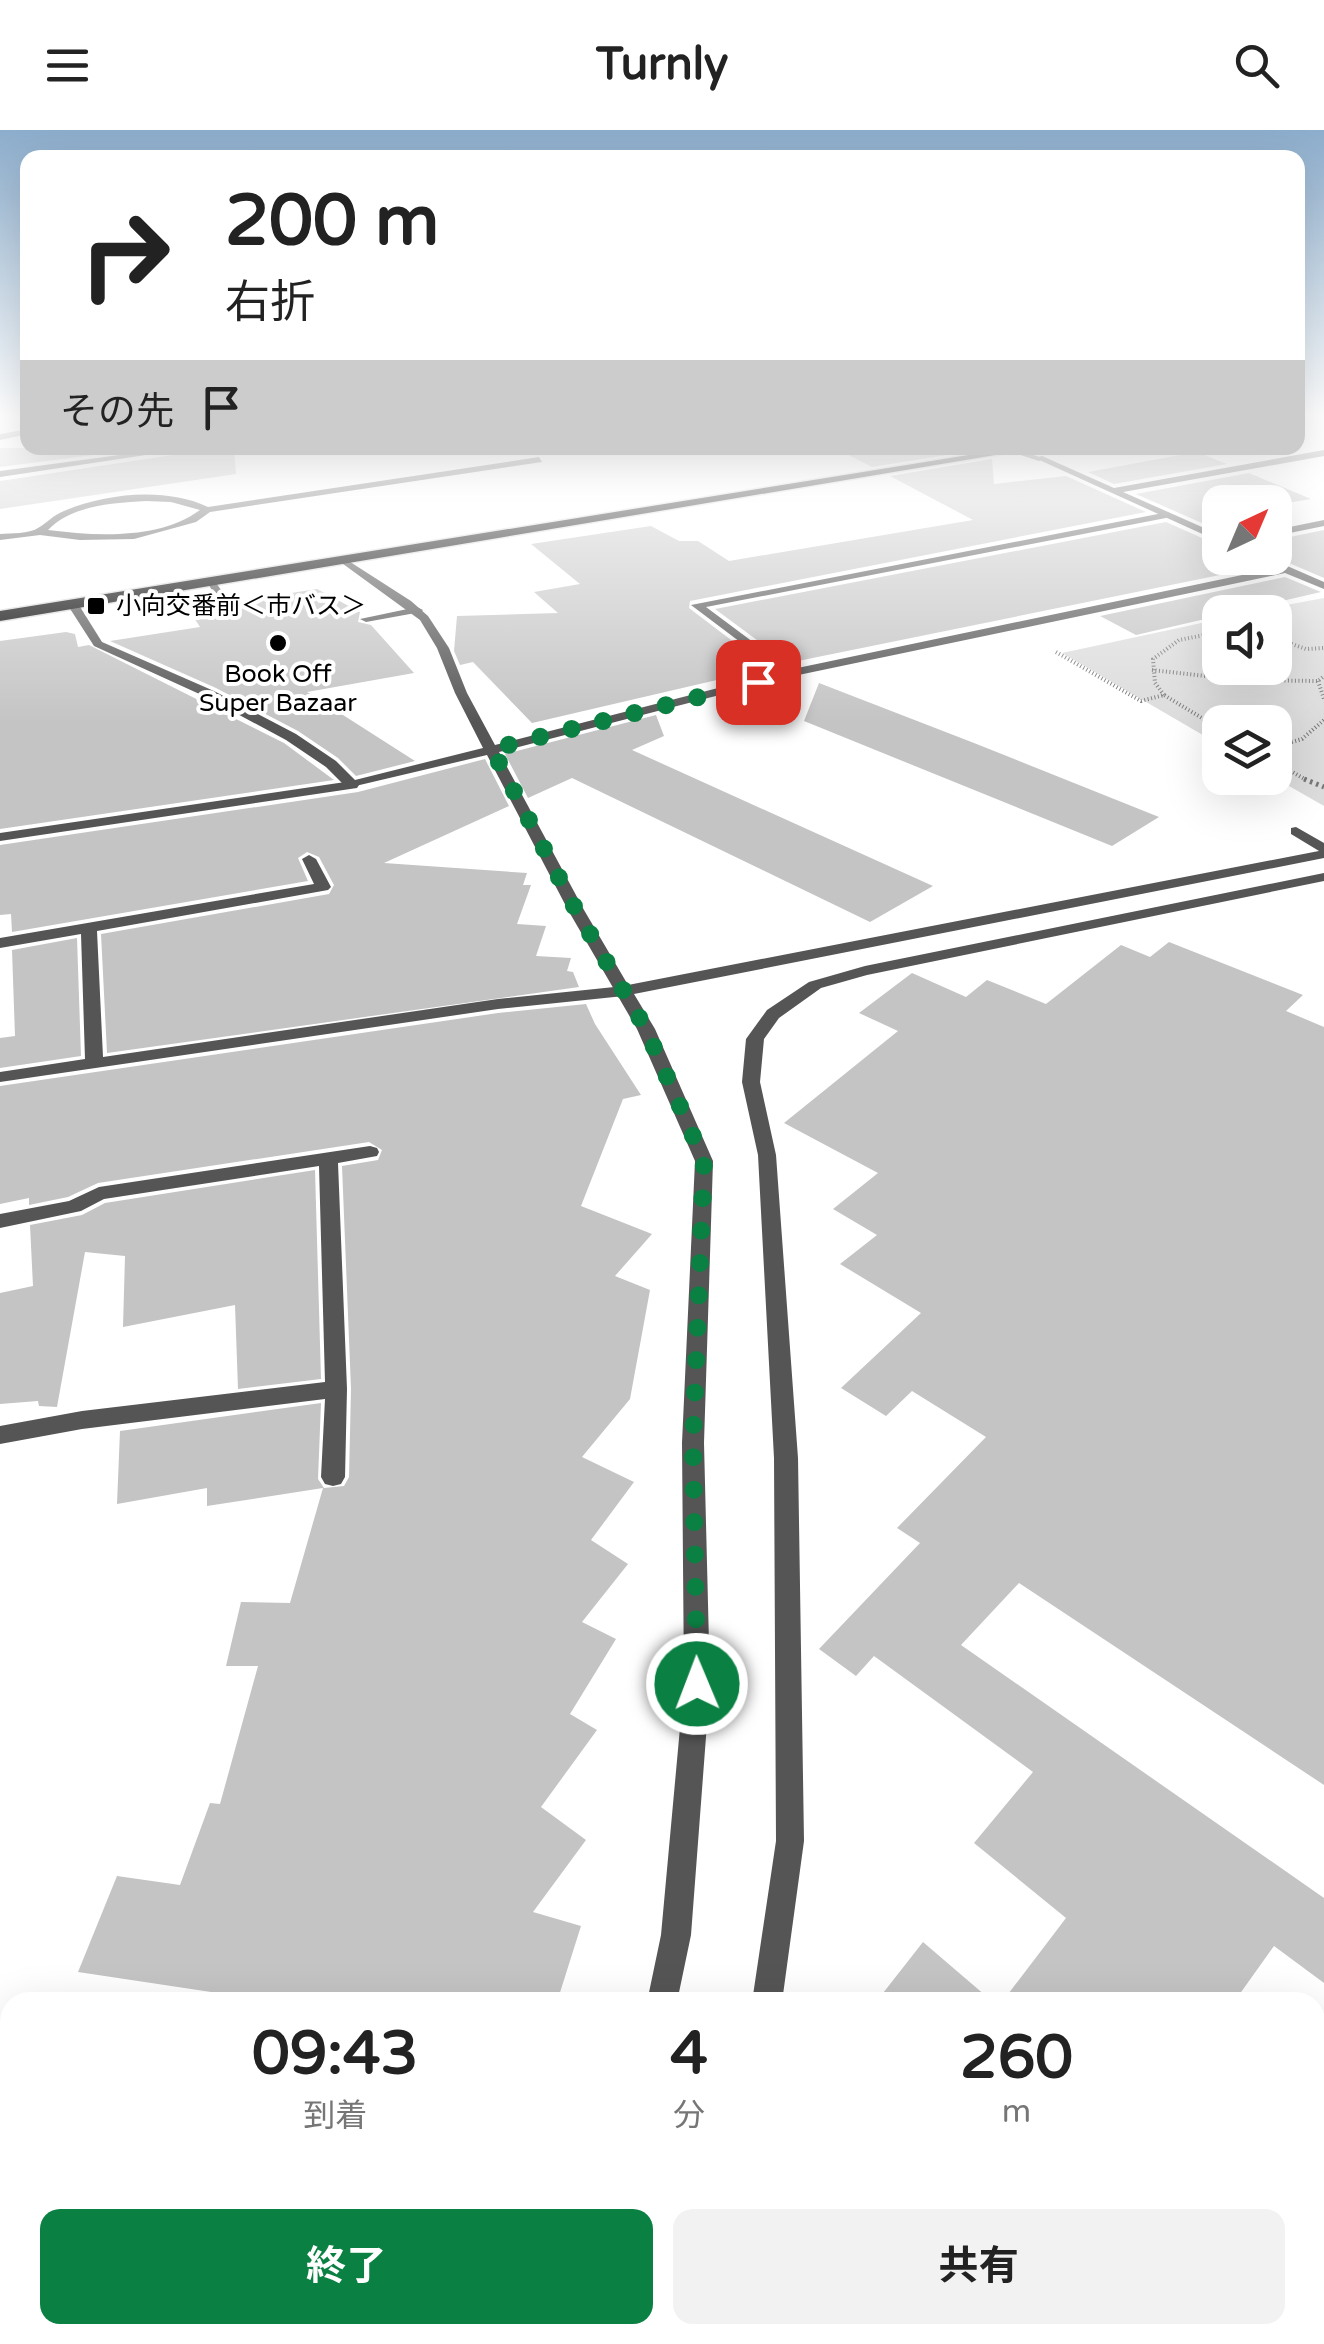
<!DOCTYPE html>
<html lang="ja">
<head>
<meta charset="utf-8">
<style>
	body { margin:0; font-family:"Varela Round","Noto Sans JP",sans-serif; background:#f2f2f2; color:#222; height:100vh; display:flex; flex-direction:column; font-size:38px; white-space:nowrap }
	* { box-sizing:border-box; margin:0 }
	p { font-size:32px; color:#767676 }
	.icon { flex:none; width:55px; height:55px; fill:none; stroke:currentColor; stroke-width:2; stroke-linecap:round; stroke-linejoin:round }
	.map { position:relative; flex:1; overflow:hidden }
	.panel { position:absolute; left:0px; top:1862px; width:1325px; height:352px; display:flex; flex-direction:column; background:#fff; border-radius:30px 30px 0 0; box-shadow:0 10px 40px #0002 }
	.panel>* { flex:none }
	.banner { position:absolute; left:20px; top:20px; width:1285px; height:305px; border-radius:20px; box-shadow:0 10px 40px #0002; background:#fff; color:#222; overflow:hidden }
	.needle { width:65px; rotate:44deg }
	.fabs { position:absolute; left:1202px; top:355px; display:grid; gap:20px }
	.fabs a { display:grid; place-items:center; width:90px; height:90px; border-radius:20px; background:#fff; box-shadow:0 10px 40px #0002; font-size:50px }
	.pin { position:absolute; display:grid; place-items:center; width:85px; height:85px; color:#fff; margin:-42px; border-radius:20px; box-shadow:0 5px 15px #0006 }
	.me { position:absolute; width:110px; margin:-55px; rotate:359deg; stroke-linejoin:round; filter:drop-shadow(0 0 8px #0008) }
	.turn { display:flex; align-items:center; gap:35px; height:210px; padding:0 40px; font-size:45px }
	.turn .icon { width:130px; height:130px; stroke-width:2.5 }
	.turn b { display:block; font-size:70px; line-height:85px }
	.then { display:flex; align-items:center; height:95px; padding:0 40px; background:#0003; gap:20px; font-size:38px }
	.eta { display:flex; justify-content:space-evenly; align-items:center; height:170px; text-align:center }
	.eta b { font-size:60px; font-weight:700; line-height:70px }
	.action { display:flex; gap:20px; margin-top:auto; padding:20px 40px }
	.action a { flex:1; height:115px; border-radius:20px; background:#0b8043; color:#fff; font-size:40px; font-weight:700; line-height:115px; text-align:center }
	.action a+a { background:#f2f2f2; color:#222 }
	header { display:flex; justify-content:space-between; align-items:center; height:130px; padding:0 40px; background:#fff; font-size:45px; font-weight:700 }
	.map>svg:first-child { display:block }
</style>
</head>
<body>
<header><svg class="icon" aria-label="menu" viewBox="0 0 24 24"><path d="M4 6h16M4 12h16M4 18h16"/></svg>Turnly<svg class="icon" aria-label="search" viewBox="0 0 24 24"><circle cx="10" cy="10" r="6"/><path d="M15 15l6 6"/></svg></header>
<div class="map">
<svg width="1324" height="2214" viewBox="0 0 1324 2214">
	<rect width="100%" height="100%" fill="#fff"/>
	<path fill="#dcdcdc" d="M1324,468v208l-49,-28v-56h-55v23l-158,-92 158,-34v49h55v-56h-26z"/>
	<path fill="#c4c4c4" d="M0,318h147l-147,19z
		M196,318h38l2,26 -236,35v-28l193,-29z
		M835,318h156l-119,19z
		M1197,322l30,12 -113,20 -26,-12z
		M992,329l2,25 72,-8 80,36 -456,89 -1,7 79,60 -236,55 -59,-61 -13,3 -6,-14 3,-35 101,-3 -24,-21 46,-8 -49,-40 120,-18 28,15h19l31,20 244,-41 -83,-44z
		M1249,343l62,26 -36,6 -55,-3v29l-84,-37z
		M1166,392l54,24v12h33l11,8 -476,97 -73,-54z
		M1324,400v48l-49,-21v-17z
		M1285,447l36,15 -185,43 -36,-19z
		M317,459l43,23 -2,10 13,3 43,48 -107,19 108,69 -59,15 -18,-18 -40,-27 -82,-43 -106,-47 90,-14 -11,-17 27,-4 13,4 5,-8z
		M66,502l9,2 3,13 11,-2 195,98 50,37 -334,49v-188z
		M819,553l155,60 185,74 -47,29 -308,-125z
		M656,585l8,21 -32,14 301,136 -63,36 -298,-144 -44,20 -23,-44z
		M485,629l24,47 -125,57 143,10 -4,12h8l-14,39 29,2 -10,30 35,2 -4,13 6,1 6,15 -472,66 -6,-119 228,-40 5,-9 -15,-28 -12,-5 -9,6 10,23 -296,51 -1,-18 -11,1v-70l358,-53z
		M77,808l4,118 -81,12v-30l15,-2 -3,-86z
		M1169,812l134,53 -17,16 38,16v758l-305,-202 -58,62 363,253v85l-50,-37 -40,56h-232l64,-84 -92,-75 59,-71 -159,-116 -18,20 -37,-27 101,-106 -23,-15 89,-91 -74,-46 -26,25 -45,-28 80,-75 -81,-49 37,-29 -44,-26 45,-36 -94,-50 114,-92 -39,-18 53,-40 54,24 21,-17 59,24 75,-59 29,12z
		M586,874l9,20 46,71 -18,4 -42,107 71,28 -37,42 35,14 -20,109 -48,58 52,25 -43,58 37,24 -46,58 34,17 -46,75 27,16 -56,77 45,33 -53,72 48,14 -24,76h-280l-199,-30 39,-96 63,9 30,-82 10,1 38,-138h-32l15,-64 49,1 33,-115 -116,18v-18l-90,16 3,-73 201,-28 -3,76 6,9 20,-2 5,-9 2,-88 -9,-223 36,-6 4,-10 -13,-8 -271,41 -30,14 -39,8v-7l-29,6v-118l498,-73z
		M315,1040l6,209 -83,10 -3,-84 -112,22 2,-71 -40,-4 -28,155 -18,-1 -1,-5 -38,3v-111l33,-7 -3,-61 52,-10 23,-12z
		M923,1812l70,60h-117z"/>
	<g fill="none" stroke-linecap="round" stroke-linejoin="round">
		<defs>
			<path id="trunk" d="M1012,318h25l-1037,173v-10z"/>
		</defs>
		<use href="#trunk" stroke="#dbdbdb" stroke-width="3"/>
		<path stroke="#777" stroke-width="4" stroke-dasharray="1 2.5" stroke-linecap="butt" d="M1275,508l31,11 18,-1
			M1056,522l85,49 23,-6 56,34
			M1152,540l89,10 77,1 6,-5
			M1318,551l6,18
			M1164,565l-9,-12 -2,-24 26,-19 41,-8
			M1275,617l27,-8 22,-19
			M1275,632l33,19"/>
		<path stroke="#777" stroke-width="5" stroke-dasharray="2.5 4" stroke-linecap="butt" d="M1304,649l20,8"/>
		<path fill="#555" fill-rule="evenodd" d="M28,299v5l-28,6v-6z
			M172,318h20l-192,29v-6z
			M539,327l3,5 -332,50 -14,10 -62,17 -54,1 -40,-5 -40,5v-6c11,-1 29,0 38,-6 9,-5 15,-13 26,-17 42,-18 102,-24 144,-4zM146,371l25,1 29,8c-41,30 -104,26 -152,20 24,-25 65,-27 98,-29z
			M1168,382l3,5 -465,90 86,64 2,3 -6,4 -97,-73z
			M1324,390v6l-49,10v-6z
			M206,450h8l17,24 -2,2h-8z
			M417,477l6,3 -2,2 -55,10 -6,-3z
			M352,651l7,4 -2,3 -357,53v-8z
			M1296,697l28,16v11l-33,-20v-6z
			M309,725l7,4 15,28 -3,3 -231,41 6,126 395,-58 126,-13 8,5 -8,5 -126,13 -498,73v-10l85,-13 -4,-125 -81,14v-10l314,-54 -12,-25z
			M1324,743v8l-457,94 -46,13 -42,30 -15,21 -4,43 16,73 22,303 6,383 -22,161h-30l24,-161 -2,-383 -16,-303 -16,-73 4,-43 21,-29 42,-28 56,-16z
			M370,1016l7,2 2,4 -2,4 -39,7 9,226 -2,88 -4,7 -8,2 -8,-2 -4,-7 4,-78 -243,30 -82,15v-18l82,-15 243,-29 -6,-216 -215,33 -23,12 -81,17v-14l69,-13 30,-14z
			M1324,1988v48l-9,3v-48z
			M699,2205h36l-2,9h-36z
			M1208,2205h36l-4,9h-36z"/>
		<path fill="#555" fill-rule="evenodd" d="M1324,320v6l-201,36 97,43v7l-185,-84 7,-2 72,32z
			M344,428l67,43 17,15 21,32 18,45 28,52 293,-75 487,-102 -19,-10h13l55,24v7l-39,-16 -496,104 -290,75 85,158 44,75 696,-135v8l-690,136 21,35 58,132 -9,282 6,241 -19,251 -14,67h-30l14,-67 23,-251 -2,-241 13,-282 -58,-132 -69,-119 -81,-155 -140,33 -21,-21 -40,-27 -80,-43 -112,-51 -27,-42 10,-2 25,40 112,49 82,43 40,27 19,19 128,-32 -28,-55 -18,-45 -17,-28 -81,-59z
			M542,2205h36l-4,9h-36z"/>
		<path fill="#555" fill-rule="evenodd" d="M999,318h12l32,10 -4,3z"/>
		<use href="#trunk" fill="#000" fill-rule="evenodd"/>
	</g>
	<linearGradient id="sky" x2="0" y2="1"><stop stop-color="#8cadcc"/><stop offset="0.48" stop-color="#fff"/><stop offset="1" stop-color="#fff" stop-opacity="0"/></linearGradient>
	<rect width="1324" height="593" fill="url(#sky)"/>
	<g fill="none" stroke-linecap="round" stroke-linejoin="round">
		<path stroke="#0b8043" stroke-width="18" stroke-dasharray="0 32.4" d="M697,1554l-4,-242 11,-281 -58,-132 -70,-119 -84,-161 266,-67"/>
	</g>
	<g fill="#000" stroke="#fff" stroke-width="4">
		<rect x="86" y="466" width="20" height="20" rx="5"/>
		<circle cx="278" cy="513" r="10"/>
	</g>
	<g text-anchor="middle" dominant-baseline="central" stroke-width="8" stroke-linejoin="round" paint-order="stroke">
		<g font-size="25" fill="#000" stroke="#fff" text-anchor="start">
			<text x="116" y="476">小向交番前＜市バス＞</text>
			<text x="278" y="544" text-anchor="middle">Book Off<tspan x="278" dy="29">Super Bazaar</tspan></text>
		</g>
	</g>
</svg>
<div class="fabs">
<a><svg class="needle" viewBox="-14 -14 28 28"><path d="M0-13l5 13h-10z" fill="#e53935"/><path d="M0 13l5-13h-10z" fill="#767676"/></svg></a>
<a><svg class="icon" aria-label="sound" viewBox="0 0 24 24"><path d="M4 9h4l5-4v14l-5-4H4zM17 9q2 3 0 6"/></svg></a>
<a><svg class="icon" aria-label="layers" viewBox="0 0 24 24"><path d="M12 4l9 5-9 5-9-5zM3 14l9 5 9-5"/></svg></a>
</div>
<div class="pin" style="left:758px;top:552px;background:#d93025"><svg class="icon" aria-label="arrive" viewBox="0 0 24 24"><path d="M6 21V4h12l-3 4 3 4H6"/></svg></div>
<svg class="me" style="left:697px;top:1554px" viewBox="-20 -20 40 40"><circle r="17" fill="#0b8043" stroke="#fff" stroke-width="3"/><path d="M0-11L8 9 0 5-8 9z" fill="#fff"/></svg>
<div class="banner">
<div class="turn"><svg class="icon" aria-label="right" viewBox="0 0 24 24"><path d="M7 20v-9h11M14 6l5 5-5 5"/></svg><div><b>200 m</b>右折</div></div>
<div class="then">その先<svg class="icon" aria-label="arrive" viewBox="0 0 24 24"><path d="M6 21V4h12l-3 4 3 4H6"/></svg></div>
</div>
<section class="panel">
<div class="eta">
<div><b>09:43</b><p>到着</p></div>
<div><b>4</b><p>分</p></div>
<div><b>260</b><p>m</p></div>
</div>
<div class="action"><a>終了</a><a>共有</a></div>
</section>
</div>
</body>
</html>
